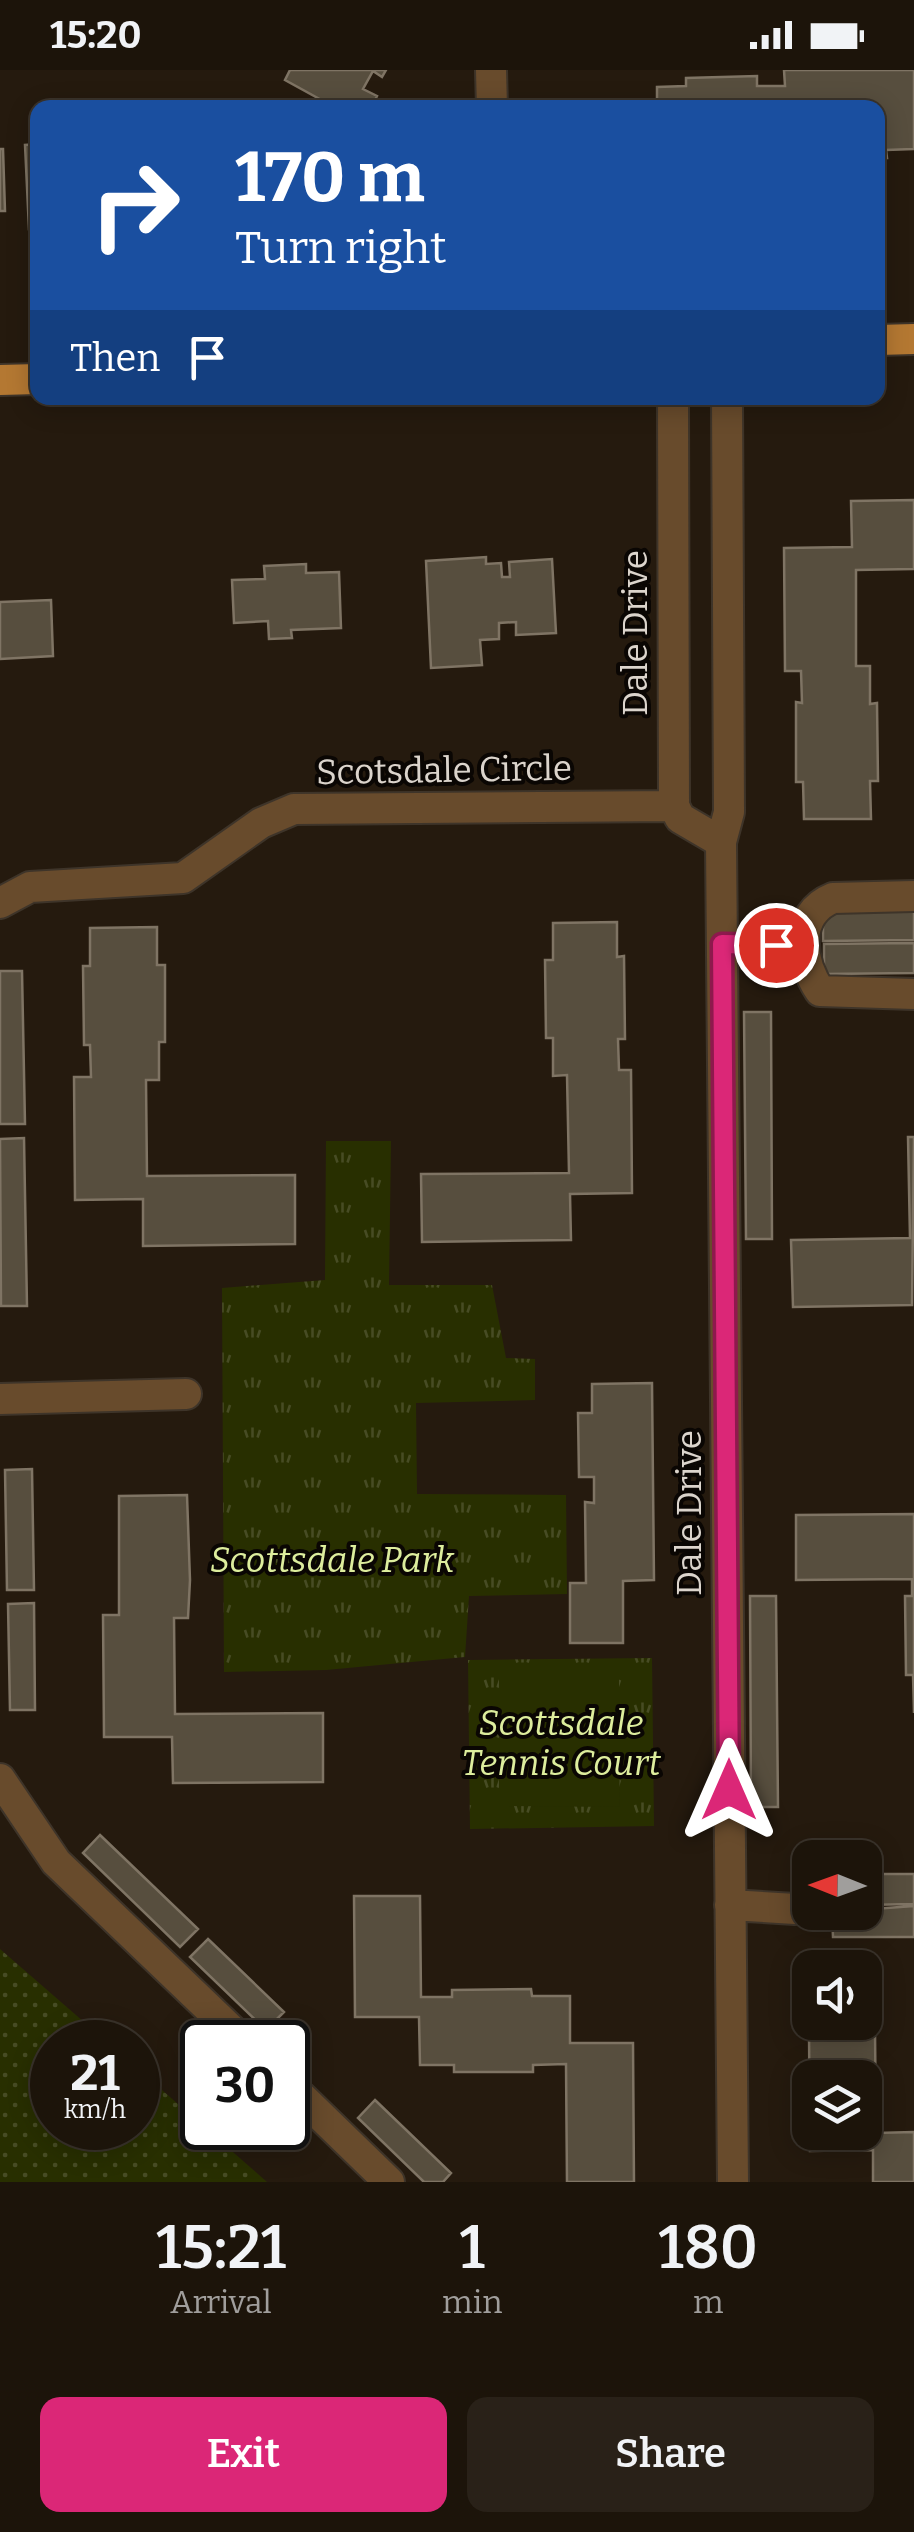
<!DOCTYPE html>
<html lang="en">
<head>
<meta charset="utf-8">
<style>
	body { margin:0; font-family:Bitter,serif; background:#292118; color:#f1f3f6; height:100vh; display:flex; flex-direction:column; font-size:38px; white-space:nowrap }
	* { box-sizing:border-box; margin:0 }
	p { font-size:32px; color:#a09e9c }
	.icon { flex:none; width:55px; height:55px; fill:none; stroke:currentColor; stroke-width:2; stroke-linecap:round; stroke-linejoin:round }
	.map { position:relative; height:2112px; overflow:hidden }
	.panel { display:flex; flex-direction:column; background:#1c140a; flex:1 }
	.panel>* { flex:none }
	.hud { position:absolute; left:30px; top:30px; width:855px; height:305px; border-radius:20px; box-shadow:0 5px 25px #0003,0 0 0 2px #3a332b; background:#1a4fa0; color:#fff; overflow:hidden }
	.needle { width:65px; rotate:271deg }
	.buttons { position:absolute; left:792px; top:1770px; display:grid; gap:20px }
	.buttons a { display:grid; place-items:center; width:90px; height:90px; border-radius:20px; background:#1c140a; box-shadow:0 5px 25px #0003,0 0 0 2px #3a332b; font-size:50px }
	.speed { position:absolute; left:30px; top:1950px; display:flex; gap:20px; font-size:50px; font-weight:700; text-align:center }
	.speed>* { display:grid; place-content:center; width:130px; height:130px; border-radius:50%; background:#1c140a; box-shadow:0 5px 25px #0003,0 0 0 2px #3a332b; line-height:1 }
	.speed small { font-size:25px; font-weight:400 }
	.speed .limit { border:5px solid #111; border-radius:15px; background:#fff; color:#111 }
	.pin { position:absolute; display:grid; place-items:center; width:85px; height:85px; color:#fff; margin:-42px; border:5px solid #fff; border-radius:50%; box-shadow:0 2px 10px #0007 }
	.me { position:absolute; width:110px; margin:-55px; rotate:0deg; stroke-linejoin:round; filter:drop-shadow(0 0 8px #0008) }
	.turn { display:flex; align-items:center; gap:35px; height:210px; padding:0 40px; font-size:45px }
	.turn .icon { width:130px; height:130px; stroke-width:2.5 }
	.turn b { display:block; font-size:70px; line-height:85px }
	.then { display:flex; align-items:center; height:95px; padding:0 40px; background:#0003; gap:20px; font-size:38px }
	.eta { display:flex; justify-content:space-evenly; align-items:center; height:170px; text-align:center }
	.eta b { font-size:60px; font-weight:600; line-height:70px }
	.cta { display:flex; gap:20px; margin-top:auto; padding:20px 40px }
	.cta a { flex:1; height:115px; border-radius:20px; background:#db2777; color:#fff; font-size:40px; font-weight:600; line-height:115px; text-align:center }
	.cta a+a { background:#292118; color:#f1f3f6 }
	.status { display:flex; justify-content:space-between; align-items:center; height:70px; padding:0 50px; background:#1c140a; direction:ltr }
	.status svg { height:28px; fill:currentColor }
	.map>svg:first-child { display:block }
</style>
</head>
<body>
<div class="status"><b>15:20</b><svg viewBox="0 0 49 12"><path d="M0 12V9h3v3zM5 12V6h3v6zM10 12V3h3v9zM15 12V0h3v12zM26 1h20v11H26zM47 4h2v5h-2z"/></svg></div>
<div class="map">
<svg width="914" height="2112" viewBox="0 0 914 2112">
	<defs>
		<pattern id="grass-dots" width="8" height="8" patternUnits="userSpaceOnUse" patternTransform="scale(2.5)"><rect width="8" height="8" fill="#282f00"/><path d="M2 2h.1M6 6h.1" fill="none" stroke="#474c24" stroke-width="1.8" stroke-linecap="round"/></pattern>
		<pattern id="park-tufts" width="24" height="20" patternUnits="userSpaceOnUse" patternTransform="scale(2.5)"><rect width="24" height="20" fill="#282f00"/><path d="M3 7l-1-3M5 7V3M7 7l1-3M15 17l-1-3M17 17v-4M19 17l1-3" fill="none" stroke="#474c24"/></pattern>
	</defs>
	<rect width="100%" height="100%" fill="#251a0e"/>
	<path fill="url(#grass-dots)" d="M0,1879l107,93h-55v86h86v-59l129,113h-267z"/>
	<path fill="url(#park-tufts)" d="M326,1071h65l-2,144h103l14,73 29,1v41l-119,3 1,91 149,1 1,99 -98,2 -4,61 -139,13 -102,2 -2,-384 103,-8z
		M652,1588l2,168 -184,3 -2,-169z"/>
	<path fill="#282f00" d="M499,1607h120v56h-120z
		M499,1680l121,1 -1,56 -120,-1z"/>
	<path fill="#574e3e" stroke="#7f7464" stroke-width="2.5" fill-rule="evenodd" d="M290,0h96l-4,7 -9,-6 -10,18 14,7 -6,12h-35l-51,-28z
		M784,0h130v79l-28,1 1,8h-9v-50h-221v-21l29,-1v-8l71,-2v10h28z
		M38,74v84l-9,1 -4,-84z
		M0,79h3l2,62h-5z
		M914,430v69l-58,1v96h14v38l7,-1 1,78h-8l1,38h-67l-1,-37h-7v-80l6,1 -1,-32h-16l-1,-123 68,-1 -1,-46z
		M486,487v7l15,-1 1,14h8l-1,-15 43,-3 4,74 -40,2v-13l-17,1v16l-19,1 2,25 -51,3 -5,-107z
		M306,494v9l33,-1 2,56 -50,2 1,8 -23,1 -1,-18 -34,2 -2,-43 33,-1 -1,-13z
		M51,530l2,56 -53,3v-57z
		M823,840h91v30l-91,1z
		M617,852v35l7,-1 1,83h-7l1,31h12l1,123 -62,1 1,46 -149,2 -1,-68 148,-1 -2,-98 -14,1v-38h-7l-1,-78h8v-37z
		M157,857v38h8v77h-6v38h-13l1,96 148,-1v69l-152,2v-47l-68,1 -1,-123h17l-1,-32h-6l-1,-79h7v-38z
		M914,873v30l-90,1v-30z
		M0,901h22l3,153h-25z
		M744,942h27l1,227h-26z
		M908,1067h6l-2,168 -119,2 -2,-67 119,-2z
		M24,1068l3,168h-26l-1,-167z
		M652,1313l2,197 -31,1v62h-53v-60h16l-1,-81 9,1v-26h-15l-1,-64h14v-29z
		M32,1399l2,121h-27l-2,-120z
		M187,1425l3,85 -2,38h-14l1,96 148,-1v69l-150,1 -1,-46h-68l-1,-122h16v-119z
		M914,1444v199l-1,-38h-7l-1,-79h7v-17l-116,1v-65z
		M750,1526h26l2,211h-27z
		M34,1533l1,107h-25l-2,-106z
		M100,1765l98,94 -18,18 -97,-94z
		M865,1804h49v30l-49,1z
		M354,1826h66l1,101h31v-7l79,-1 1,7h38v47h63l1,139h-67l-1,-118 -33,1v7h-79v-7h-34l-1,-48h-64z
		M914,1836v31h-81l-1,-25z
		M208,1869l76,73 -18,18 -76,-73z
		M875,1961l1,102 38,-1v50h-41v-32l-63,1 -1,-119zM810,2008h55v54h-55z
		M375,2030l76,73 -8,9h-19l-66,-64z"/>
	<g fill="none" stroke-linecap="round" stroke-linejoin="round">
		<defs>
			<path id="minor" d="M491,0l1,38
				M673,328l1,408 6,12 41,24
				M727,328l2,414 -8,30 12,1340
				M914,826l-81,2c-40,16 -33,63 -13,93l94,3
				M0,833l30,-16 153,-9 78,-55 33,-14 380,-3
				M722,874l81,2
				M0,1329l186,-5
				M0,1709l56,83 188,180
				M730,1835l65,4
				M288,2014l101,98"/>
			<path id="major" d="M878,270l36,-1
				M0,310l38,-1"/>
		</defs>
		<use href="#minor" stroke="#3e3429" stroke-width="34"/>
		<use href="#major" stroke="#3e3429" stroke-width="34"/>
		<use href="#minor" stroke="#684b2c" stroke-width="30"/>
		<use href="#major" stroke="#b47832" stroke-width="30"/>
	</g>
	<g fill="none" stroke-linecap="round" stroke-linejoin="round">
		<defs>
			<path id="route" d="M729,1720l-7,-846 54,1"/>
		</defs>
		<use href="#route" stroke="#8e194d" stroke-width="25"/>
		<use href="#route" stroke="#db2777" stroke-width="18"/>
	</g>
	<g text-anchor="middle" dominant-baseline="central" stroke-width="8" stroke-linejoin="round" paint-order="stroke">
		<g font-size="35" fill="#dbd4cc" stroke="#0a0603">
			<text transform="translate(635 563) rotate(-90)">Dale Drive</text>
			<text transform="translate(444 700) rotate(-1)">Scotsdale Circle</text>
			<text transform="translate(689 1443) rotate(-90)">Dale Drive</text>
		</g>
		<g font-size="35" font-style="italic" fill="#dded9d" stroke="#0a0603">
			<text x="332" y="1490">Scottsdale Park</text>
			<text x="561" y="1653">Scottsdale<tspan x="561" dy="40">Tennis Court</tspan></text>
		</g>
	</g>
</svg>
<div class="buttons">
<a><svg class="needle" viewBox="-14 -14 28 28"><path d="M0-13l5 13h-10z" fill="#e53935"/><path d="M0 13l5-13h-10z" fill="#a09e9c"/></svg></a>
<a><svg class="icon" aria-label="sound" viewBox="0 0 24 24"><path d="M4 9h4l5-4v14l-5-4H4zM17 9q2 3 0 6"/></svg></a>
<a><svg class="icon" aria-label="layers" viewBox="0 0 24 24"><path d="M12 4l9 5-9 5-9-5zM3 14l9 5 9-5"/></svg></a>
</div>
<div class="speed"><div>21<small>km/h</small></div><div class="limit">30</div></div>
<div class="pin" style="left:776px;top:875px;background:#d93025"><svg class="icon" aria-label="arrive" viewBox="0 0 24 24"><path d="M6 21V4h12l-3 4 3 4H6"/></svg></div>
<svg class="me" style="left:729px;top:1720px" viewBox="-20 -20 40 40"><path d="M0-17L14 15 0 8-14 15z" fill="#db2777" stroke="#fff" stroke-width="4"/></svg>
<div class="hud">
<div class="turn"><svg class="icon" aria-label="right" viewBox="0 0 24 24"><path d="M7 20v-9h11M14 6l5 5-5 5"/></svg><div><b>170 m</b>Turn right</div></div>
<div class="then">Then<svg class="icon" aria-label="arrive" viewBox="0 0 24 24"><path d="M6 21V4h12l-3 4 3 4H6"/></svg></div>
</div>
</div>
<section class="panel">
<div class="eta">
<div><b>15:21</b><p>Arrival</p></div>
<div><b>1</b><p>min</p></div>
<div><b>180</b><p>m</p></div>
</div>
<div class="cta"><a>Exit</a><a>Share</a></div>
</section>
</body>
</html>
